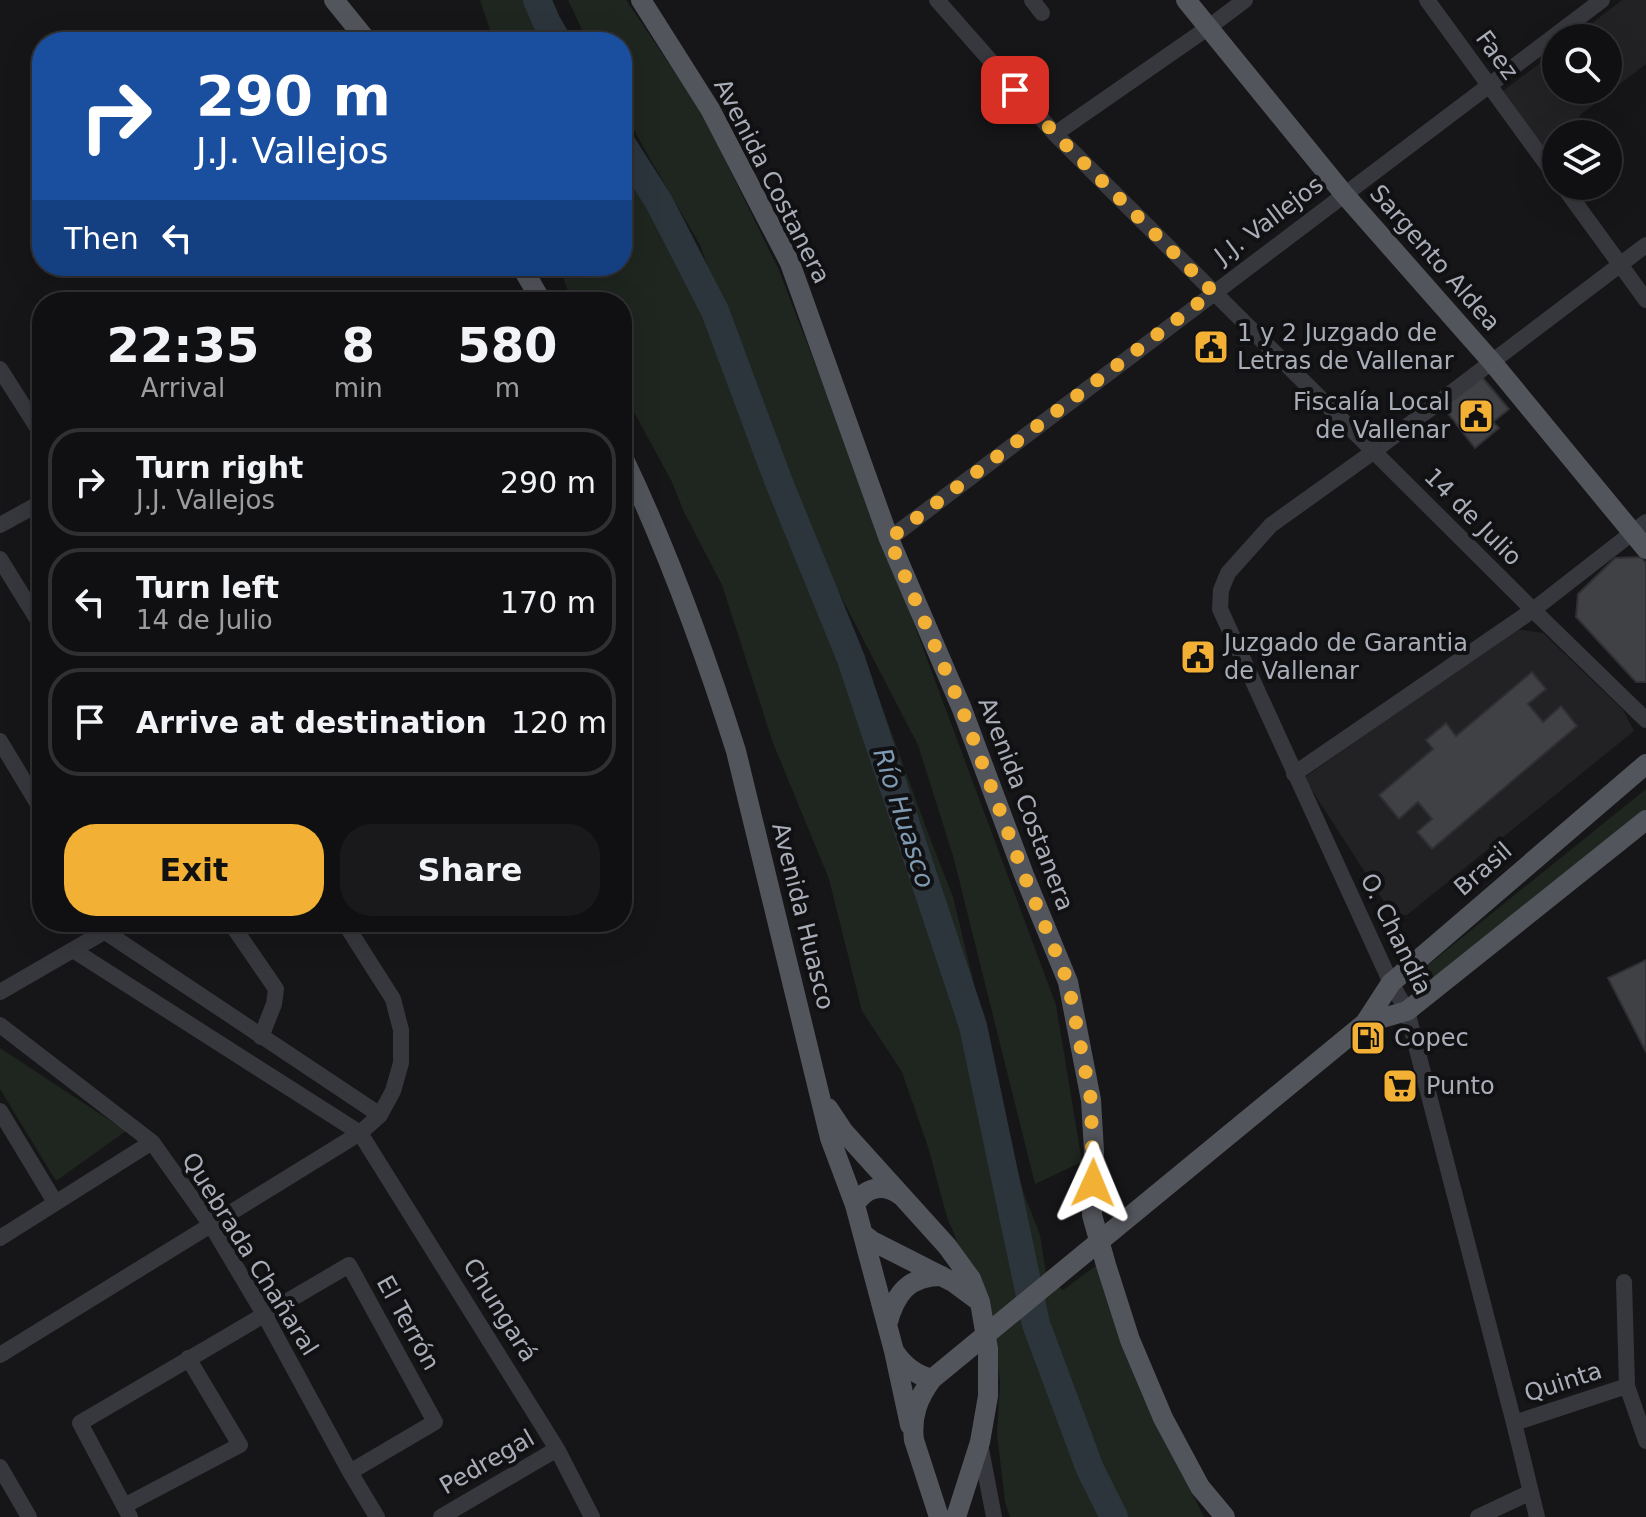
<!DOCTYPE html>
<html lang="en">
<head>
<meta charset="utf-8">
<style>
	body { margin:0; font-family:"DejaVu Sans",sans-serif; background:#19191b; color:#f1f3f6; height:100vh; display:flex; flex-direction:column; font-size:30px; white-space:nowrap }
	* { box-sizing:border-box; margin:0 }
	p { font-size:26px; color:#9c9d9f }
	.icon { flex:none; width:44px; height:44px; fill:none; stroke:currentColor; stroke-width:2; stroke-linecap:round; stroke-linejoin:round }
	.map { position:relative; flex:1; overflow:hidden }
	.drawer { position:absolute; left:32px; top:292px; width:600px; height:640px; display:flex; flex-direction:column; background:#101012; border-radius:32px; box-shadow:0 8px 32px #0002,0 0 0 2px #303032 }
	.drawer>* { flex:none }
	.guide { position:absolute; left:32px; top:32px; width:600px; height:244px; border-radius:32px; box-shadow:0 8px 32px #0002,0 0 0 2px #303032; background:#1a4fa0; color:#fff; overflow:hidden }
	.tools { position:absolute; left:1542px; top:24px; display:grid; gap:16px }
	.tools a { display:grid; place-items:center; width:80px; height:80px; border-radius:50%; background:#101012; box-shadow:0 8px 32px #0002,0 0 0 2px #303032; font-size:40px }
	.pin { position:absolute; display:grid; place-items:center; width:68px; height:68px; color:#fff; margin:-34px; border-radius:16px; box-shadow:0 4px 12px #0006 }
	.me { position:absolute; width:88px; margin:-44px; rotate:1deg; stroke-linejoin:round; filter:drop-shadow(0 0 6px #0008) }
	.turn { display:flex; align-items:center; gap:28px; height:168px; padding:0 32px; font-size:36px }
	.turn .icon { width:104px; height:104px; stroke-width:2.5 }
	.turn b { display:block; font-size:56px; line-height:68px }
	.then { display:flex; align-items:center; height:76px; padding:0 32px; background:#0003; gap:16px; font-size:30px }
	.eta { display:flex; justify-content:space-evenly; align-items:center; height:136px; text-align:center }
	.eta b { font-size:48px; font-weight:800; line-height:56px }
	.action { display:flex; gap:16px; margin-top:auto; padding:16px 32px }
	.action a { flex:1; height:92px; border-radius:32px; background:#f2b134; color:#111; font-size:32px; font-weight:800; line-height:92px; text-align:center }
	.action a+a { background:#19191b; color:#f1f3f6 }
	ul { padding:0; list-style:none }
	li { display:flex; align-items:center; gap:24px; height:108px; margin:0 16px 12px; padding:0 16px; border:4px solid #303032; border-radius:32px }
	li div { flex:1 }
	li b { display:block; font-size:30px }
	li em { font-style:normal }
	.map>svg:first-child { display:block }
</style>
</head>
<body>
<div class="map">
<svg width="1646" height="1517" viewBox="0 0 1646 1517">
	<rect width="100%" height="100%" fill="#161618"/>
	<path fill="#222225" d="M1622,0h24v64l-67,52 12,18h-35v27l-3,2 -50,-72 53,-40v39h52v-52h-35z
		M1515,629l28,4 80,77 11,21 -227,184 -15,-1 -88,-136z"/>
	<path fill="#1e261f" d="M480,0h72l17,42h-75z
		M568,0h58l75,111 77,157 95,246 183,491 26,157 -47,22 -81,-325 -36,-114 -98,-189 -22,-49 -9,12 49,117 20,5 70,192 25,64 35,144 18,90 18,63 16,41 7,44 16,11 34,-25 40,116 67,136h-194l-5,-15 -8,-68 3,-51 -4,-38 -22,-62 -27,-66 -19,-70 -26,-75 -40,-61 -33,-132 -56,-136 -51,-158 -38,-73 -12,-30 -50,-92v-88h-50l-13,-36h63v-119l33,61 43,72 67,143 -44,-130 -12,-23 -9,-25 -58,-100 -20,-39v-64h-34z
		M1646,789v23l-212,169 -14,3 3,-15z
		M0,1048l126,83 -70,50 -56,-92z"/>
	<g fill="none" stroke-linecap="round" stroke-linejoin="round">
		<path stroke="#2c353c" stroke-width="28" d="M537,0l10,23 11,19
			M622,144l37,58 56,109 63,169 73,179 122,367 63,298 54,145 24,48"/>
	</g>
	<path fill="#404145" stroke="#303034" stroke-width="2" d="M1482,377l27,32 -16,13 6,6 -24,20 -32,-41z
		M1641,557l5,6v119h-10l-60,-65 2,-23 37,-36z
		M1532,672l14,17 -18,15 15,18 18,-16 16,20 -145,123 -15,-17 15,-13 -14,-17 -19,17 -20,-24 54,-46 -7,-9 20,-17 10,13z
		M1646,960v92l-38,-74z"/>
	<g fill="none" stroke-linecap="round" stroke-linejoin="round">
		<path stroke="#37383d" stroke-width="16" d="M937,0l118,134 478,476 113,110
			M1032,0l10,13
			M1427,0l129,177
			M1055,134l154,-107 36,-27
			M1563,186l83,114
			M0,369l42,66
			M0,525l42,-23
			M889,539l713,-539
			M0,559l42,68
			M0,741l42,70
			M1294,774l239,-164 113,-88
			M230,922l46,67 -2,15 -13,33
			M104,931l276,184
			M73,950l287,183 197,316 35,68
			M0,992l121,-70
			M0,1025l152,117 59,83 53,89 86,158 27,45
			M0,1111l55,91
			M0,1238l152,-96
			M1624,1282l3,104 19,55
			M0,1355l360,-222 20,-18 13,-24 8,-28v-33l-8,-31 -49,-77
			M1514,1423l113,-37
			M980,1444l14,73
			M0,1467l29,50
			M124,1506l116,-61 -52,-87
			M130,1517l-50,-94 269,-158 86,157 -85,50
			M441,1517l116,-68
			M1478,1517l53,-25
			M1537,1517l-23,-94 -107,-412 -16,-28 -171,-374 1,-19 7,-17 43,-48 102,-73 273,-207"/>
		<path stroke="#53555c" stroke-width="20" d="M334,0l34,42
			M641,0l69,109 80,154 99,276 73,170 62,166 44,107 23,118 3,51 -2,64 14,50 24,75 33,78 37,69 25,30
			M1186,0l158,194 148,168 154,187
			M521,266l21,36
			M622,455c46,96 82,195 114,296l94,387 25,67 39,146c9,14 21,24 38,28
			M1365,1023l42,-12 239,-191
			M828,1108l16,24 103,114 24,33 9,23 8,47v47l-8,46 -24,75
			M855,1205c10,-18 28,-22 45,-10
			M863,1234l9,7 81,41 27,20
			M887,1325c8,-31 21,-49 55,-49
			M894,1351l16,74
			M939,1517l-25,-77c-3,-24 4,-42 18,-61l433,-356 26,-40 255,-219"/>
	</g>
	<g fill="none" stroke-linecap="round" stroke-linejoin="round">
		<path stroke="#f2b134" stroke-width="14" stroke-dasharray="0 25.2" d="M1015,90l40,44 158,158 -324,247 73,170 62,166 44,107 23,118 2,83"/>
	</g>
	<defs>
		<symbol id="civic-square" viewBox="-11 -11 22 22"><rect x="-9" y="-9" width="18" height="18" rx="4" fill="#f2b134" stroke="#111113"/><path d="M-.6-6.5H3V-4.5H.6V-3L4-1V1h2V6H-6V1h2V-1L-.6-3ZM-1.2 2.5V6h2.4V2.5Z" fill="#111"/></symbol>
		<symbol id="fuel-square" viewBox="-11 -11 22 22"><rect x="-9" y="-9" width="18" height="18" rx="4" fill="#f2b134" stroke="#111113"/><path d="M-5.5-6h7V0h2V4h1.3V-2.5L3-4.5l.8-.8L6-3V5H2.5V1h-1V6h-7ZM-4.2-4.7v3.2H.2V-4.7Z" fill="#111"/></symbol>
		<symbol id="supermarket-square" viewBox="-11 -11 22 22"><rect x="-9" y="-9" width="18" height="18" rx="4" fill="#f2b134" stroke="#111113"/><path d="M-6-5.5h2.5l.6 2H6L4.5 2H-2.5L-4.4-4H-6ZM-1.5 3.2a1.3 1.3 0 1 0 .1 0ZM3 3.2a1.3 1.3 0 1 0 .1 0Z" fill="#111"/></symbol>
	</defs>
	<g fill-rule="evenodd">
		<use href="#civic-square" x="1191" y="327" width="40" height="40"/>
		<use href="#civic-square" x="1456" y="396" width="40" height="40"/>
		<use href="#civic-square" x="1178" y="637" width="40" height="40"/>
		<use href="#fuel-square" x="1348" y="1018" width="40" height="40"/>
		<use href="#supermarket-square" x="1380" y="1066" width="40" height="40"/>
	</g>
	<g text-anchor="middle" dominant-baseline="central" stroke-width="8" stroke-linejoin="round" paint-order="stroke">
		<g font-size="24" fill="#a8adb8" stroke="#111113">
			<text transform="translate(1497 55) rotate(54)">Faez</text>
			<text transform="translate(772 181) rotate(63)">Avenida Costanera</text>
			<text transform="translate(1269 220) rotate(-37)">J.J. Vallejos</text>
			<text transform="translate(1435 258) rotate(49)">Sargento Aldea</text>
			<text transform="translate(1473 517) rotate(45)">14 de Julio</text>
			<text transform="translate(1026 804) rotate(69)">Avenida Costanera</text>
			<text transform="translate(1483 869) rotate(-41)">Brasil</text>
			<text transform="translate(803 916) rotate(76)">Avenida Huasco</text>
			<text transform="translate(1396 934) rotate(64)">O. Chandía</text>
			<text transform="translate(250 1254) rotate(58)">Quebrada Chañaral</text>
			<text transform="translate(500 1310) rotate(58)">Chungará</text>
			<text transform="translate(408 1323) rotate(61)">El Terrón</text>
			<text transform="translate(1563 1382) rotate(-18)">Quinta</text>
			<text transform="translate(487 1462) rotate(-30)">Pedregal</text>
		</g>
		<g font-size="24" fill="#a8adb8" stroke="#111113" text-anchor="start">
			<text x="1237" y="333">1 y 2 Juzgado de<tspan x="1237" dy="28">Letras de Vallenar</tspan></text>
			<text x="1450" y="402" text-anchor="end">Fiscalía Local<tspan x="1450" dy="28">de Vallenar</tspan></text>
			<text x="1224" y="643">Juzgado de Garantia<tspan x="1224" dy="28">de Vallenar</tspan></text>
			<text x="1394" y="1038">Copec</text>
			<text x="1426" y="1086">Punto</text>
		</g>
		<g font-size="26" font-style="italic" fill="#7f9bb3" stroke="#111113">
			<text transform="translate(904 818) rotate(72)">Río Huasco</text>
		</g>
	</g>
</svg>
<div class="tools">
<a><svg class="icon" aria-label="search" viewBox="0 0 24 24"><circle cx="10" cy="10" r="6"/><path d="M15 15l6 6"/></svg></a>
<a><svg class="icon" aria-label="layers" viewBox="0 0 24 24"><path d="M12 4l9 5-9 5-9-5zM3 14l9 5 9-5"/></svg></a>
</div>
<div class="pin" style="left:1015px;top:90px;background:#d93025"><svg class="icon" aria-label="arrive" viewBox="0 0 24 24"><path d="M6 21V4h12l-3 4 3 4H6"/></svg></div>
<svg class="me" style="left:1093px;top:1183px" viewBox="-20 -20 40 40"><path d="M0-17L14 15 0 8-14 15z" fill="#f2b134" stroke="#fff" stroke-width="4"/></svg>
<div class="guide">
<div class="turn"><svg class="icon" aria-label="right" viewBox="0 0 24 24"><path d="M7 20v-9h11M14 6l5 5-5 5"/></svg><div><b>290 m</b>J.J. Vallejos</div></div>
<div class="then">Then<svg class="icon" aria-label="left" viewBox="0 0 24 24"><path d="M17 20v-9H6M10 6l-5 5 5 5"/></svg></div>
</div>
<section class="drawer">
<div class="eta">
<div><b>22:35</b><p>Arrival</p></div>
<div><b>8</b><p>min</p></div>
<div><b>580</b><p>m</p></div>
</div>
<ul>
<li><svg class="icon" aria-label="right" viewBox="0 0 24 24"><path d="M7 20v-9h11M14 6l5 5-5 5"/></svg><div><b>Turn right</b><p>J.J. Vallejos</p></div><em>290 m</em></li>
<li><svg class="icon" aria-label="left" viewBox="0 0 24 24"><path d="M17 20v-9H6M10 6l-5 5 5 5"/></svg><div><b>Turn left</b><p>14 de Julio</p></div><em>170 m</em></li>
<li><svg class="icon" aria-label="arrive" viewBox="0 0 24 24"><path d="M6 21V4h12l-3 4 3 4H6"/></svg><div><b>Arrive at destination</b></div><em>120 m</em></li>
</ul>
<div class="action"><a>Exit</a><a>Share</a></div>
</section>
</div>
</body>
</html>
